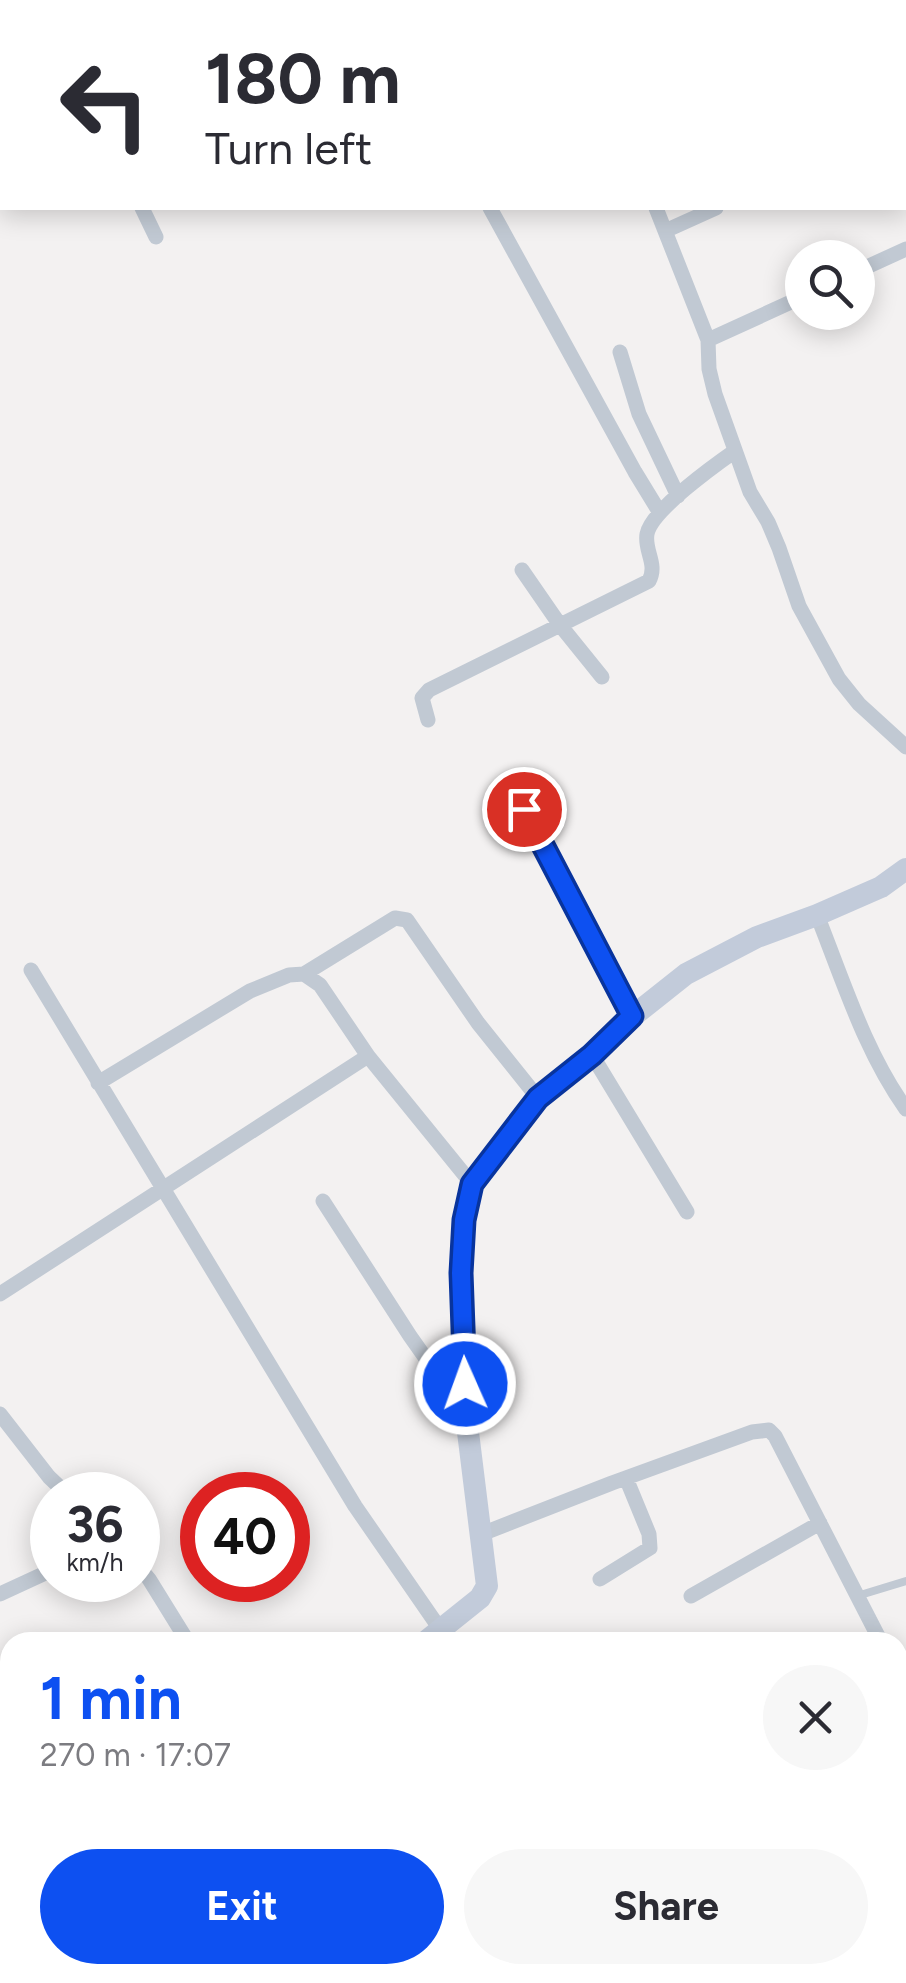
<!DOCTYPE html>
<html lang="en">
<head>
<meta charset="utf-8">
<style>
	body { margin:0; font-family:Figtree,sans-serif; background:#f7f7f7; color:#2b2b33; height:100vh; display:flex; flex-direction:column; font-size:38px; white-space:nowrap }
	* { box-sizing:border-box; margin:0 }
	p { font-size:32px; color:#7c7c81 }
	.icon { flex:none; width:55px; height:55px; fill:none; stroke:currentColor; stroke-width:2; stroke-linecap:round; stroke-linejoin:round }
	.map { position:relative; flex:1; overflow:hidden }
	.panel { position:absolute; left:0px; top:1632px; width:908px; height:352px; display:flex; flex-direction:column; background:#fff; border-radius:30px 30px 0 0; box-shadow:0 5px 25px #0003 }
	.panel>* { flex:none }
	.top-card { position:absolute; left:0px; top:0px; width:908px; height:210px; box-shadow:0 5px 25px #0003; background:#fff; color:#2b2b33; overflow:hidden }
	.buttons { position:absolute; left:785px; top:240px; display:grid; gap:20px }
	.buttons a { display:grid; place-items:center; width:90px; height:90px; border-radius:50%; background:#fff; box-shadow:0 5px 25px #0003; font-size:50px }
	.speed { position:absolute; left:30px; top:1472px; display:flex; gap:20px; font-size:50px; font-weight:700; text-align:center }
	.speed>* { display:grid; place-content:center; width:130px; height:130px; border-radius:50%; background:#fff; box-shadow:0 5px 25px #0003; line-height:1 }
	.speed small { font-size:25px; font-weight:400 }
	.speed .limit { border:15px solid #d22; background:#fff; color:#111 }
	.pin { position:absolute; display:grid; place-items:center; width:85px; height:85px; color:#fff; margin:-42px; border:5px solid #fff; border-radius:50%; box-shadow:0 2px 10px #0007 }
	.me { position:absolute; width:110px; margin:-55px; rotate:358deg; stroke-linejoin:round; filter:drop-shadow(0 0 8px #0008) }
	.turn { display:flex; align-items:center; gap:35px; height:210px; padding:0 40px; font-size:45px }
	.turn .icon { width:130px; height:130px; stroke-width:2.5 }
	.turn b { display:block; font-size:70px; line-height:85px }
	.round { display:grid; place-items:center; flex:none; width:105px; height:105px; border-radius:52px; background:#f7f7f7 }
	.head { display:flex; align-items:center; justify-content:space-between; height:170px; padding:0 40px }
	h1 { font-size:60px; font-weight:700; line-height:75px; color:#0d50f1 }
	.primary-button { display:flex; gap:20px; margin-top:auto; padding:20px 40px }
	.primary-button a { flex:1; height:115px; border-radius:60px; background:#0d50f1; color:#fff; font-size:40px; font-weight:700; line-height:115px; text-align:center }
	.primary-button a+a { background:#f7f7f7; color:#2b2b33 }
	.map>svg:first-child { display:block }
</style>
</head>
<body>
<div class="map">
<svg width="906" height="1983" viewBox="0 0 906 1983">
	<rect width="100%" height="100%" fill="#f3f1f1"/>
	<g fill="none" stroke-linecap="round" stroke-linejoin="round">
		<path stroke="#c1c9d3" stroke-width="8" d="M524,809l107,204
			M857,1596l49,-15"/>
		<path stroke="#c1c9d3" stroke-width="15" d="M272,0l1,2
			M218,2l5,-2
			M559,2l4,-2
			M142,208l14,29
			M490,208l145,264 25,41
			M656,208l52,132 1,29 6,25 35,98 18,30 11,26 20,58 40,73 20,25 47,43
			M665,231l51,-23
			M858,271l48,-22
			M708,340l94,-43
			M620,352l19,62 39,82
			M522,570l38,55 42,52
			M428,720l-6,-22 7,-8 220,-109c9,-17 -5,-30 -2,-47 4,-23 68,-69 88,-83
			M817,915c26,65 48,137 89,194
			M31,970l324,536 94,136
			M304,974l91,-56 12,2 71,103 60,75
			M592,1055l95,157
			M98,1083l152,-92 39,-16 15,-1 16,11 48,71 104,128
			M323,1201l87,135 55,78
			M0,1294l368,-238
			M0,1414l49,63 19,18
			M479,1535l133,-52 140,-51 17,-2 6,6 106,206
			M138,1566l11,13 39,63
			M600,1579l50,-31 -1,-14 -23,-56
			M0,1594l52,-24
			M691,1596l129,-73
			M898,1675l3,7
			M898,1953l8,-8
			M40,1975l4,8
			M234,1975l4,8
			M90,1983l14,-8
			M439,1983l15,-8
			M584,1983l12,-8
			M861,1983l10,-8"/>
		<path stroke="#c2cbda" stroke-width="22" d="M425,1642l55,-44 7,-12 -21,-170 -5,-143 3,-53 8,-36 66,-86 54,-43 41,-39 53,-42 71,-37 60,-22 64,-28 25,-18
			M0,1801l10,-7"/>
	</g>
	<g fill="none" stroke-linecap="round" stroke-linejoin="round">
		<defs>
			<path id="route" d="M465,1384l-4,-111 3,-53 8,-36 66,-86 54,-43 40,-39 -108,-207"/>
		</defs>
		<use href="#route" stroke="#08349d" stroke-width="25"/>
		<use href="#route" stroke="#0d50f1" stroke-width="18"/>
	</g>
</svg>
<div class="buttons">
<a><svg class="icon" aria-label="search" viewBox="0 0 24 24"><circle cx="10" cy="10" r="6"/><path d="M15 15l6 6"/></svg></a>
</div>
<div class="speed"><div>36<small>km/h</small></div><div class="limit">40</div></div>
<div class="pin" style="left:524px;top:809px;background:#d93025"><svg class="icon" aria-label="arrive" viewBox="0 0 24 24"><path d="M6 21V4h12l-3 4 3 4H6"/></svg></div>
<svg class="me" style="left:465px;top:1384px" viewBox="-20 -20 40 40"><circle r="17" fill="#0d50f1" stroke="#fff" stroke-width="3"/><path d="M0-11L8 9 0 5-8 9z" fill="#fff"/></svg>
<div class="top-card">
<div class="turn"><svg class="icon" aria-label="left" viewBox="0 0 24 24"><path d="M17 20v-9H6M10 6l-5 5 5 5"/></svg><div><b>180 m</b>Turn left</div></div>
</div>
<section class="panel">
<div class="head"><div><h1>1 min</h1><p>270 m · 17:07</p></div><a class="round"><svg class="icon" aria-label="close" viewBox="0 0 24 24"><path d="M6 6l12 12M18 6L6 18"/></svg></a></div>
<div class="primary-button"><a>Exit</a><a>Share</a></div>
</section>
</div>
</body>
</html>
